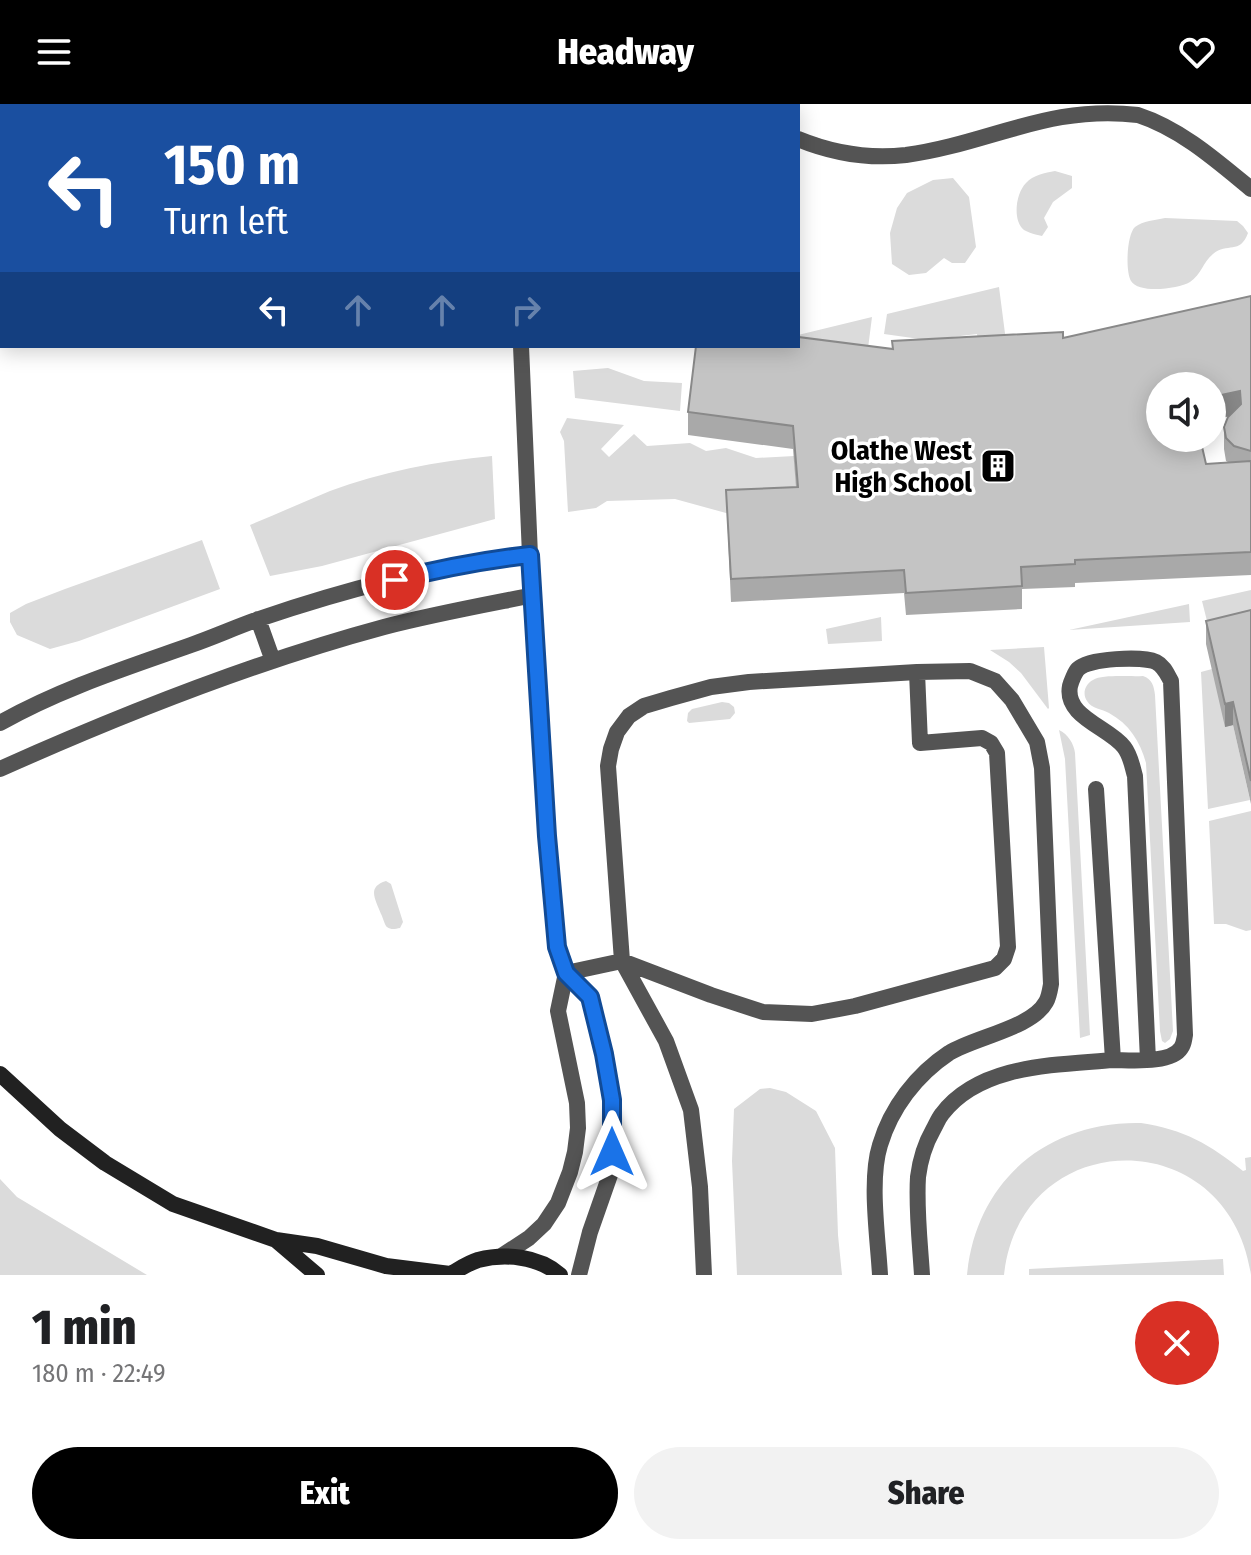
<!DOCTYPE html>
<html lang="en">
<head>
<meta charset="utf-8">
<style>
	body { margin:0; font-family:"Fira Sans Condensed",sans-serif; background:#f2f2f2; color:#202124; height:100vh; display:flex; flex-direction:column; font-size:30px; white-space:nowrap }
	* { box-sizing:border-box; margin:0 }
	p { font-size:26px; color:#757577 }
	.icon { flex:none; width:44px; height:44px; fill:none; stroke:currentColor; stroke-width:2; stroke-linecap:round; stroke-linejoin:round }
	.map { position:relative; height:1171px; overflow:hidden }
	.panel { display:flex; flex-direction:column; background:#fff; flex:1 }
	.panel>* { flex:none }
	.hud { position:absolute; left:0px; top:0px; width:800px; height:244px; box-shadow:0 4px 20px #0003; background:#1a4fa0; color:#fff; overflow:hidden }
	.fabs { position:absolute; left:1146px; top:268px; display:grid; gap:16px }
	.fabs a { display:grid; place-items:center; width:80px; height:80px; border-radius:50%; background:#fff; box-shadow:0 4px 20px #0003; font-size:40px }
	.pin { position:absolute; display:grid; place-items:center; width:68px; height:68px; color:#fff; margin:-34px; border:4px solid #fff; border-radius:50%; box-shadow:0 2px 8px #0007 }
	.me { position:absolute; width:88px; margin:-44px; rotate:0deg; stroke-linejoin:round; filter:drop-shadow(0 0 6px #0008) }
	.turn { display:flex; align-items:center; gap:28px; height:168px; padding:0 32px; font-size:36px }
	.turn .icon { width:104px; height:104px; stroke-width:2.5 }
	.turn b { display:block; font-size:56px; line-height:68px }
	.lanes { display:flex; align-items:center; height:76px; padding:0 32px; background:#0003; justify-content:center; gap:40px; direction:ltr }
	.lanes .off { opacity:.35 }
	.round { display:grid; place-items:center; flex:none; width:84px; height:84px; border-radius:42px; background:#f2f2f2 }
	.overview { display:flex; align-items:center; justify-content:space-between; height:136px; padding:0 32px }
	h1 { font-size:48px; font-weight:800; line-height:60px }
	.primary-button { display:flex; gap:16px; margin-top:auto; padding:16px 32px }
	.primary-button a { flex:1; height:92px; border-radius:48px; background:#000; color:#fff; font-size:32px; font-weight:800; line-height:92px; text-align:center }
	.primary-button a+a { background:#f2f2f2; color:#202124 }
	header { display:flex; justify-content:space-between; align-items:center; height:104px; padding:0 32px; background:#000; color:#fff; font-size:36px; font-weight:800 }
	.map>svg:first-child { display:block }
</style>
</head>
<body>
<header><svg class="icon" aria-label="menu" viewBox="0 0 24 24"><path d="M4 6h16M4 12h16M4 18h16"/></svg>Headway<svg class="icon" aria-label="heart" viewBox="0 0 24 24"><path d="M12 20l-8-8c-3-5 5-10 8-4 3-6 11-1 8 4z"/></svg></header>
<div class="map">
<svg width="1251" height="1171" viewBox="0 0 1251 1171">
	<rect width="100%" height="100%" fill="#fff"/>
	<path fill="#dbdbdb" d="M1055,67l17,5v12l-19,14 -9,16 4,9 -6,9c-5,-1 -13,-3 -18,-6 -12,-10 -8,-37 2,-47 7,-8 19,-10 29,-12z
		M953,74l16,19 7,50 -11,16h-13l-8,-5 -18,15 -17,2 -17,-11 -2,-31 7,-25 10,-15 26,-13z
		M1165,114l72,3 6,5 5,7c-8,22 -21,9 -35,21 -10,8 -12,21 -23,28 -12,7 -51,12 -59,-1 -6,-10 -4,-47 4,-54 8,-6 20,-7 30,-9z
		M999,183l8,62 -27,4 -3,-19 -50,6 -43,-6 3,-20z
		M872,213l-6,47 -116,-18h48v-11z
		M608,264l36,13 38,2 -2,28 -105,-13 -2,-27z
		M567,314l57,7 -23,24 8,8 25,-23 13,12 43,-3 16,8 20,-3 30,10 38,-2 4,54 -72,3 -51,-14 -68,2 -11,7 -28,4 -4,-71 -4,-9z
		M492,352l3,63 -173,47 -52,10 -20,-51c27,-11 53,-23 80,-34 51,-19 107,-30 162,-35z
		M202,436l18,49 -141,52 -29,8 -33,-14 -7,-13v-9l16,-9 39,-15z
		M1251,486v28l-44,3 -5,-20z
		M1189,500l1,18 -121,8z
		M881,513l1,24 -54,3 -2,-15z
		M1044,543l5,61 -1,1 -27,-36 -12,-11 -19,-12z
		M1212,565l21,56 17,75 -42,9 -7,-137z
		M1143,572c9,3 11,10 12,19l18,336 -3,8 -5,4 -3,-2 -2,-10 -14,-268c-6,-22 -17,-39 -37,-50 -7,-4 -17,-4 -22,-12 -5,-7 -2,-17 6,-21 10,-6 37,-3 50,-4z
		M722,598l7,1 5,4 1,6 -5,6 -41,4 -2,-2 1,-8 4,-4z
		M1059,626c9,4 15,14 16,23l15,282 -10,3 -15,-279z
		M1251,707v119l-5,1 -20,-7h-12l-5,-103z
		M386,777l5,3 12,38 -3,6c-5,1 -9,2 -13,-1 -2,-1 -5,-12 -6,-13 -5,-14 -15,-27 5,-33z
		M770,984l16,4 30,19 19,37 3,87 4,40h-105l-5,-114 2,-52 26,-20z
		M1141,1019c42,6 70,22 102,48l3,-1 -1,-12 6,-1v118c-23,-155 -231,-150 -247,0h-37c9,-94 80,-154 174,-152z
		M0,1075l17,18 130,78h-147z
		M1223,1155l1,16h-195v-6z"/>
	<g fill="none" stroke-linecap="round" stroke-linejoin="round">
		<path stroke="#545454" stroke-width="16" d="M798,35c34,14 72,20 108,16 82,-11 144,-51 232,-40 43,14 79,46 113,74
			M521,242l9,209 17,281 10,111 9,26 56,-12 89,34 52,17 49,2 43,-8 140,-38 9,-9 4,-12 -11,-194 -6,-10 -9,-5 -62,5 -3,-71
			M258,515l15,42
			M0,619c60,-34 126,-55 191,-78 23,-8 45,-18 68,-26 88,-30 179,-54 271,-64
			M0,665c123,-55 254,-107 384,-142 50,-13 100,-22 150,-32
			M566,869l24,24 14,57 8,46 1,33 -2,39 -21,60 -11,43
			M1113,956c17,0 58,4 68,-12 3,-4 3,-8 4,-13l-14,-354c-4,-7 -7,-15 -15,-19 -13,-6 -68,-4 -78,7 -3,3 -7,13 -8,17 -6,31 39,41 54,61 7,9 8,19 11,29l13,284
			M503,1151l26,-17 15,-14 14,-21 12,-31 5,-20 3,-24 -1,-25 -19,-92 8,-38
			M704,1171l-4,-88 -9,-77 -25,-69 -44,-80 -14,-195 3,-17 6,-17 12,-16 15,-10 27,-8 40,-11 38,-5 168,-10 53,-1 25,10 17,19 25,42 5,26 9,216c-1,6 -2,13 -5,18 -14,26 -71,35 -97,51 -33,22 -58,55 -69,92 -11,35 -2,93 0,130
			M922,1171c-2,-32 -6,-66 -4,-98 2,-16 7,-33 15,-47 3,-5 5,-11 9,-16 38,-50 114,-49 171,-54l-17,-271"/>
		<path stroke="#212121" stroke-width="16" d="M0,970l60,55 45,34 68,41 103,36 41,6 69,20 64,8
			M277,1137l40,34
			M449,1171c9,-5 19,-12 29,-15 27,-7 60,-4 82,15"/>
	</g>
	<path fill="#a9a9a9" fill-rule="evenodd" d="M1251,192v279l-176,8v4l-53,2v20l-116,6 -2,-22 -173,9 -5,-112 70,-3 -3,-38 -105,-14v-23l204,-63v-8l171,-3zM1160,282l69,30 -5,11v22l2,12 2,1 -22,2z
		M1251,506v194l-18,-79 -8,2 -19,-83v-23z"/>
	<path fill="#898989" d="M1240,287v23l-28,6v-23z
		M1233,598v23l-8,2v-23z"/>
	<path fill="#c4c4c4" stroke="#898989" stroke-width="2" d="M1251,192v155l-17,-5 -8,-8 -2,-11 4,-10 13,-13 -1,-13 -28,6v-11h-52v52h40l6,26 45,-3v91l-176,8v4l-54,3 1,19 -116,7 -2,-23 -173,9 -5,-89 72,-3 -5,-61 -105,-14 8,-66h102v-9l95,12 -1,-8 171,-9v6z
		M1251,506v171l-18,-79 -8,2 -19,-83z"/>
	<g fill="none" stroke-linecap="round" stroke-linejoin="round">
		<defs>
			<path id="route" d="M395,476c44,-11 89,-20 135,-25l17,281 10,111 9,26 24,24 14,57 8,46v52"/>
		</defs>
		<use href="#route" stroke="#114b97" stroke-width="20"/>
		<use href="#route" stroke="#1a73e8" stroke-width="14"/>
	</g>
	<defs>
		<symbol id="building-square" viewBox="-11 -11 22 22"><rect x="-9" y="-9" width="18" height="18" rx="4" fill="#000" stroke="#fff"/><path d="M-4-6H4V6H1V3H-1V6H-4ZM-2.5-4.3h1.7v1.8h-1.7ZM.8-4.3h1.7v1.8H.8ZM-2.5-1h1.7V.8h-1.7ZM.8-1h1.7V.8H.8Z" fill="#fff"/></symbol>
	</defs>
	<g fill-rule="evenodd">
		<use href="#building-square" x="978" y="342" width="40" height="40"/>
	</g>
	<g text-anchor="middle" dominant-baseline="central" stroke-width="7" stroke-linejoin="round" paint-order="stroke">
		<g font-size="28" font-weight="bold" fill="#000" stroke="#fff" text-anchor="end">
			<text x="972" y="346">Olathe West<tspan x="972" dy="32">High School</tspan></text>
		</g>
	</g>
</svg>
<div class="fabs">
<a><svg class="icon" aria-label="sound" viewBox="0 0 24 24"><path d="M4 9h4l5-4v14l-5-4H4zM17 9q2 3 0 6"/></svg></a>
</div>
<div class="pin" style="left:395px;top:476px;background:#d93025"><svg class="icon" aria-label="arrive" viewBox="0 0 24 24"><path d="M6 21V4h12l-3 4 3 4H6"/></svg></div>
<svg class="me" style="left:612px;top:1048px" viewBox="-20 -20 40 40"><path d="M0-17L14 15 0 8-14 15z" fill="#1a73e8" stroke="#fff" stroke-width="4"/></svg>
<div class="hud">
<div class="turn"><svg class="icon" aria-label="left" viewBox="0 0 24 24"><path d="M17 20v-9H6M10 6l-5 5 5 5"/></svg><div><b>150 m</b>Turn left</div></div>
<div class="lanes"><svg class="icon" aria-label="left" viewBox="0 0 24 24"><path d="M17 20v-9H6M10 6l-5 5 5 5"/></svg><svg class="icon off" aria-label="ahead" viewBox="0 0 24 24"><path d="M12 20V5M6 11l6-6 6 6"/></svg><svg class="icon off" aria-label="ahead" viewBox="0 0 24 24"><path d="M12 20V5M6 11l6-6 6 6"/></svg><svg class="icon off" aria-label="right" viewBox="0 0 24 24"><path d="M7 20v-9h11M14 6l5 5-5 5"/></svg></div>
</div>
</div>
<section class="panel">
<div class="overview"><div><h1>1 min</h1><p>180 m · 22:49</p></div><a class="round" style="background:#d93025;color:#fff"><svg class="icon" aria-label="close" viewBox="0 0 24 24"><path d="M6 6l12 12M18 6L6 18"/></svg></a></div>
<div class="primary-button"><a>Exit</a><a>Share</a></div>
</section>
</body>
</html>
